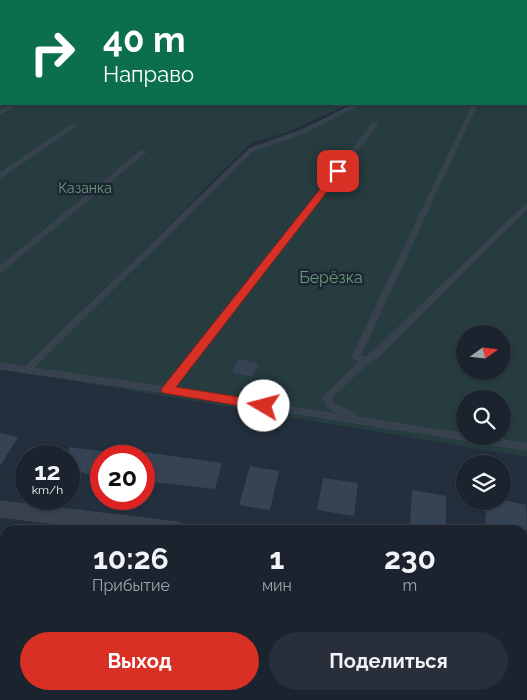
<!DOCTYPE html>
<html lang="ru">
<head>
<meta charset="utf-8">
<style>
	body { margin:0; font-family:Raleway,sans-serif; background:#282f3a; color:#f1f3f6; height:100vh; display:flex; flex-direction:column; font-size:19px; white-space:nowrap }
	* { box-sizing:border-box; margin:0 }
	p { font-size:16px; color:#a0a4aa }
	.icon { flex:none; width:28px; height:28px; fill:none; stroke:currentColor; stroke-width:2; stroke-linecap:round; stroke-linejoin:round }
	.map { position:relative; flex:1; overflow:hidden }
	.side { position:absolute; left:0px; top:525px; width:528px; height:175px; display:flex; flex-direction:column; background:#1b232e; border-radius:15px 15px 0 0; box-shadow:0 1px 4px #0004,0 0 0 1px #39404a }
	.side>* { flex:none }
	.hud { position:absolute; left:0px; top:0px; width:528px; height:105px; box-shadow:0 1px 4px #0004,0 0 0 1px #39404a; background:#0b6e4f; color:#fff; overflow:hidden }
	.needle { width:32px; rotate:75deg }
	.buttons { position:absolute; left:456px; top:325px; display:grid; gap:10px }
	.buttons a { display:grid; place-items:center; width:55px; height:55px; border-radius:50%; background:#1b232e; box-shadow:0 1px 4px #0004,0 0 0 1px #39404a; font-size:25px }
	.speed { position:absolute; left:15px; top:445px; display:flex; gap:10px; font-size:25px; font-weight:700; text-align:center }
	.speed>* { display:grid; place-content:center; width:65px; height:65px; border-radius:50%; background:#1b232e; box-shadow:0 1px 4px #0004,0 0 0 1px #39404a; line-height:1 }
	.speed small { font-size:12px; font-weight:400 }
	.speed .limit { border:8px solid #d22; background:#fff; color:#111 }
	.pin { position:absolute; display:grid; place-items:center; width:42px; height:42px; color:#fff; margin:-21px; border-radius:10px; box-shadow:0 2px 8px #0006 }
	.me { position:absolute; width:55px; margin:-28px; rotate:278deg; stroke-linejoin:round; filter:drop-shadow(0 0 4px #0008) }
	.turn { display:flex; align-items:center; gap:18px; height:105px; padding:0 20px; font-size:22px }
	.turn .icon { width:65px; height:65px; stroke-width:2.5 }
	.turn b { display:block; font-size:35px; line-height:42px }
	.eta { display:flex; justify-content:space-evenly; align-items:center; height:85px; text-align:center }
	.eta b { font-size:30px; font-weight:700; line-height:35px }
	.button { display:flex; gap:10px; margin-top:auto; padding:10px 20px }
	.button a { flex:1; height:58px; border-radius:30px; background:#d93025; color:#fff; font-size:20px; font-weight:700; line-height:58px; text-align:center }
	.button a+a { background:#282f3a; color:#f1f3f6 }
	.map>svg:first-child { display:block }
</style>
</head>
<body>
<div class="map">
<svg width="527" height="700" viewBox="0 0 527 700">
	<rect width="100%" height="100%" fill="#242f3e"/>
	<path fill="#263c3f" fill-rule="evenodd" d="M0,0h527v42l-1,-41h-525v64z
		M527,46v411l-500,-84 233,-228 47,-16 48,-25h171zM465,334h37v37h-37zM465,399h37v37h-37z
		M0,67l1,37h348l-61,28 -37,11 -224,223 -27,-3z"/>
	<path fill="#364354" d="M239,359l20,5 -7,13 -20,-5z
		M0,433l18,4 -18,29z
		M69,447l32,4v26l-32,-7z
		M144,452l78,11 -7,26 -71,-8z
		M250,466l29,5 -9,39 -31,-5z
		M323,478l35,5 -4,33 -37,-6z
		M412,490l34,6v34l-36,-6z
		M486,501h22l18,4 1,25h-42z"/>
	<g fill="none" stroke-linecap="round" stroke-linejoin="round">
		<defs>
			<path id="service" d="M79,0h4l1,1h-4z
				M332,0h5l1,1h-4z
				M0,20h1v3h-1z
				M526,28h1v2h-1z
				M526,43h1v2h-1z
				M0,95h1v2h-1z
				M13,104h5l-18,10v-3z
				M355,104h5l-54,28 -53,19 -220,217 132,19 208,-264h2l2,1v1l-204,263 169,27 -15,-8 -4,-10 36,-35 -7,-5 121,-253h4l-117,252 4,2 9,-6 152,-147 2,-1v5l-148,147 -12,8 -36,34 2,5 22,11 1,3 109,17v2h15l47,8v6l-360,-57 -167,-24v-6l25,4 224,-218 53,-19z
				M72,125l4,1 -76,52v-4z
				M141,151l5,1 -144,119 -2,1v-5z"/>
			<path id="minor" d="M0,501l177,21 7,2 3,6h-79l-108,-13z
				M522,569h5v18h-5z"/>
		</defs>
		<use href="#service" stroke="#414a57" stroke-width="1"/>
		<use href="#minor" stroke="#414a57" stroke-width="1"/>
		<use href="#service" fill="#38414e" fill-rule="evenodd"/>
		<use href="#minor" fill="#38414e" fill-rule="evenodd"/>
	</g>
	<path fill="#d93025" stroke="#8d1f18" d="M336,169l7,2 -167,216 88,14 5,1 1,4 -1,3 -5,1 -101,-17 -2,-3 2,-3z"/>
	<g text-anchor="middle" dominant-baseline="central" stroke-width="5" stroke-linejoin="round" paint-order="stroke">
		<g font-size="14" fill="#6b9a76" stroke="#1d2633">
			<text x="85" y="188">Казанка</text>
		</g>
		<g font-size="16" fill="#6b9a76" stroke="#1d2633">
			<text x="331" y="277">Берёзка</text>
		</g>
	</g>
</svg>
<div class="buttons">
<a><svg class="needle" viewBox="-14 -14 28 28"><path d="M0-13l5 13h-10z" fill="#e53935"/><path d="M0 13l5-13h-10z" fill="#a0a4aa"/></svg></a>
<a><svg class="icon" aria-label="search" viewBox="0 0 24 24"><circle cx="10" cy="10" r="6"/><path d="M15 15l6 6"/></svg></a>
<a><svg class="icon" aria-label="layers" viewBox="0 0 24 24"><path d="M12 4l9 5-9 5-9-5zM3 14l9 5 9-5"/></svg></a>
</div>
<div class="speed"><div>12<small>km/h</small></div><div class="limit">20</div></div>
<div class="pin" style="left:338px;top:171px;background:#d93025"><svg class="icon" aria-label="arrive" viewBox="0 0 24 24"><path d="M6 21V4h12l-3 4 3 4H6"/></svg></div>
<svg class="me" style="left:264px;top:406px" viewBox="-20 -20 40 40"><circle r="19" fill="#fff"/><path d="M0-13L10 11 0 6-10 11z" fill="#d93025"/></svg>
<div class="hud">
<div class="turn"><svg class="icon" aria-label="right" viewBox="0 0 24 24"><path d="M7 20v-9h11M14 6l5 5-5 5"/></svg><div><b>40 m</b>Направо</div></div>
</div>
<section class="side">
<div class="eta">
<div><b>10:26</b><p>Прибытие</p></div>
<div><b>1</b><p>мин</p></div>
<div><b>230</b><p>m</p></div>
</div>
<div class="button"><a>Выход</a><a>Поделиться</a></div>
</section>
</div>
</body>
</html>
